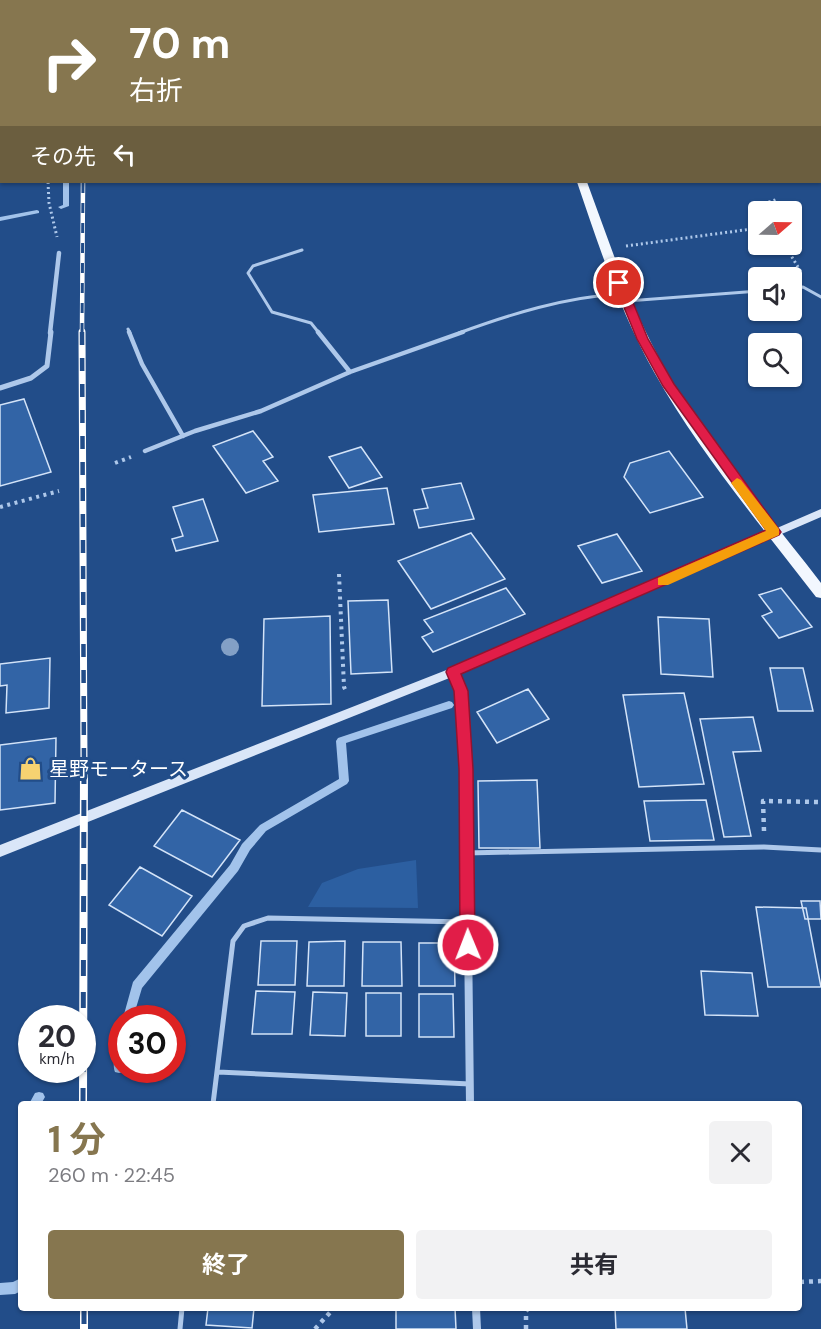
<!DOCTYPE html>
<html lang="ja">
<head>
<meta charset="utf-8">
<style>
	body { margin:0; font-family:"DM Sans","Noto Sans JP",sans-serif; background:#f2f2f3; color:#2b2b33; height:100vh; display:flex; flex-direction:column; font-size:22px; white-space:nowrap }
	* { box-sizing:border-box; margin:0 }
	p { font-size:20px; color:#7c7c81 }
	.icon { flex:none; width:33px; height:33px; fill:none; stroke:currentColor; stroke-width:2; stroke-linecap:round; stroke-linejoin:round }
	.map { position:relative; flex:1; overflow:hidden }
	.drawer { position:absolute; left:18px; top:1101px; width:784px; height:210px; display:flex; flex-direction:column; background:#fff; border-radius:6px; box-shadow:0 2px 4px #0004 }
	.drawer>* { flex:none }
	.banner { position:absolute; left:0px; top:0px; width:822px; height:183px; box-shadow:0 2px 4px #0004; background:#86764f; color:#fff; overflow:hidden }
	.needle { width:39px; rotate:70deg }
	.fabs { position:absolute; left:748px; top:201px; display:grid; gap:12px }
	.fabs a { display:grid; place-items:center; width:54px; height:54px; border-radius:6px; background:#fff; box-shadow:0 2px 4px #0004; font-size:30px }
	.speed { position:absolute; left:18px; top:1005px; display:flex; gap:12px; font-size:30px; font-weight:700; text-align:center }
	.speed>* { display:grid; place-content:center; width:78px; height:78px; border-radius:50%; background:#fff; box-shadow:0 2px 4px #0004; line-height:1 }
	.speed small { font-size:15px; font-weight:400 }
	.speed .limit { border:9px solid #d22; background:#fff; color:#111 }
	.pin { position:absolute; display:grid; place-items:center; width:51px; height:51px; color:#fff; margin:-26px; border:3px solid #fff; border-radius:50%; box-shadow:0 2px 6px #0007 }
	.me { position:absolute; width:66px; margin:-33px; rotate:359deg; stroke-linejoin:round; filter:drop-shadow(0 0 4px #0008) }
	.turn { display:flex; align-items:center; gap:21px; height:126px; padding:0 30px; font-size:27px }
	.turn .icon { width:78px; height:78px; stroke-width:2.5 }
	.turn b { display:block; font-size:42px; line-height:51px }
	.then { display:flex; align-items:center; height:57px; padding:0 30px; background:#0003; gap:12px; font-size:22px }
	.round { display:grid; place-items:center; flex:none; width:63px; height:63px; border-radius:6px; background:#f2f2f3 }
	.headline { display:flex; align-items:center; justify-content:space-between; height:102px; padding:0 30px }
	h1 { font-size:36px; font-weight:700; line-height:45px; color:#86764f }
	.action { display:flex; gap:12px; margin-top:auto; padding:12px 30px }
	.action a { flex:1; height:69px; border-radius:6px; background:#86764f; color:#fff; font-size:24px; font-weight:700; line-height:69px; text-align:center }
	.action a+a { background:#f2f2f3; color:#2b2b33 }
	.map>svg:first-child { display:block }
</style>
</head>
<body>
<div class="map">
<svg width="821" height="1329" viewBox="0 0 821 1329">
	<rect width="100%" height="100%" fill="#224d89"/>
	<path fill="#2c5fa1" d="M416,860l2,48 -110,-1 14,-24 36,-14z"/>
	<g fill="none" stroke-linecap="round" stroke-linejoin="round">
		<path fill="#a2c3eb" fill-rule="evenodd" d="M820,97h1v5h-1z
			M63,182h6v24l-8,3 -3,-2 5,-2z
			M37,210l2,1v2l-39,8v-4z
			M449,701l3,1 2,3 -2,3 -106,35 3,38 -2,3 -81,47 -16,19 -12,21 -96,117 -9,30h-10l10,-36 97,-117 12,-21 18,-19 79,-46 -3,-38 2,-3z
			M122,1045v25h2l-1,2 -4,1 -4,-1c-3,-7 0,-19 3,-26z
			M39,1092l4,1 2,4 -4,7h-12l6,-11z
			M21,1278v13l-6,3 -15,1v-12l13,-1z"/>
	</g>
	<path fill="#3264a6" stroke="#d3e3f8" stroke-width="1.5" d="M24,399l27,73 -51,14v-81z
		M253,431l20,26 -10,4 15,20 -32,12 -33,-47z
		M361,447l21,30 -33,11 -20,-31z
		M669,451l34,46 -53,16 -26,-36 6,-14z
		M461,483l13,36 -55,9 -5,-18 14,-2 -6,-19z
		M387,488l7,36 -75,8 -6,-37z
		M203,499l15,42 -42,10 -4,-12 11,-3 -10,-29z
		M471,533l34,46 -74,30 -33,-48z
		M617,534l25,37 -40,12 -24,-37z
		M506,588l19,26 -92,38 -11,-15 11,-5 -9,-12z
		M781,588l31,39 -33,11 -17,-22 10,-4 -13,-17z
		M388,600l4,72 -41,2 -3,-73z
		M330,616l1,88 -69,2 2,-87z
		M658,617l51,2 4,58 -52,-3z
		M50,658l-1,50 -43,5 1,-28 -7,1v-22z
		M770,668h33l10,43h-35z
		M528,689l21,30 -52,24 -20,-31z
		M684,693l20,91 -65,3 -16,-92z
		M753,717l8,34 -28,1 18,84 -27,1 -24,-118z
		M56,738l-1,65 -55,7v-65z
		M537,780l3,68h-61l-1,-67z
		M706,800l8,40 -64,1 -6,-40z
		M182,810l58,30 -28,37 -58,-31z
		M140,867l52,29 -30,40 -53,-31z
		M801,901h19l1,18h-16z
		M756,907l50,1 15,79h-53z
		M261,941h36l-2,44h-37z
		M345,941l-1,45h-37l2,-44z
		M363,942h38l1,44h-40z
		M419,943h35l1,43h-36z
		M701,971l51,2 6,43 -53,-1z
		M256,991l39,1 -3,42h-40z
		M313,992l34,1 -2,43 -35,-1z
		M366,993h35v43h-35z
		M419,994h34l1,43h-35z
		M208,1308h46l-2,20 -46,-3z
		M396,1308h59l1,21h-60z
		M615,1308h70l2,21h-71z"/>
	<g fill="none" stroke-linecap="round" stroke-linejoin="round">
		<path stroke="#aec8ea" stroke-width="3" stroke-dasharray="2 3" stroke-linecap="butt" d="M48,182l1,21 8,34
			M767,212l2,-10 9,-3
			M784,244l17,28
			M626,246l133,-18"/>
		<path stroke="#aec8ea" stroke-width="4" stroke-dasharray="3 4.5" stroke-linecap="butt" d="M115,463l16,-6
			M0,507l59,-16
			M339,574l5,113 3,6"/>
		<path stroke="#aec8ea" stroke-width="4.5" stroke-dasharray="4 5" stroke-linecap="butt" d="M764,831l-1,-30 58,1
			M800,1282l21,-1
			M315,1329l19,-21
			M526,1329v-18l3,-3"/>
		<path stroke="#aec8ea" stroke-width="3" d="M302,250l-49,16 -5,7 24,39 39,11 8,10
			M792,288l11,-1 18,10
			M627,301l132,-10
			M128,329l2,4
			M459,333c52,-19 106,-36 162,-39"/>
		<path stroke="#aec8ea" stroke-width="4.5" d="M129,332l13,32 41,72
			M318,332l32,40
			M145,451l50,-20 66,-20 89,-39 113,-40"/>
		<path stroke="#aec8ea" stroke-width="5" d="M466,853l298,-6 57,3
			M218,1072l252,12
			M213,1104l20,-163 11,-15 24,-8 199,4
			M180,1329l2,-21"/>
		<path stroke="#aec8ea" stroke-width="4.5" d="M50,333l9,-80"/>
		<path stroke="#aec8ea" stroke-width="5" d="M0,388l31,-10 16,-12 4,-34
			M453,672l8,19 5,75"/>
		<path stroke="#aec8ea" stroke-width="8" d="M466,765l4,339
			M476,1308l1,21"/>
		<path fill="#dae6f8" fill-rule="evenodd" d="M821,509v8l-364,158 -457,182v-12l449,-176z"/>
		<path fill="#f2f7fe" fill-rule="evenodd" d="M456,0h10v2h-9z
			M577,182h10c24,65 45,130 80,190 43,76 101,142 154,211v15l-5,-1c-56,-73 -117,-145 -162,-225 -34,-60 -55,-126 -77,-190z"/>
		<defs>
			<path id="rail-far2" d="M82,333l1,-151"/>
			<path id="rail-far1" d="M82,332l2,434"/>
			<path id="rail" d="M83,1104l1,-339
				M84,1308v21"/>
		</defs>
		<use href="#rail-far2" stroke="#fff" stroke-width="4.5"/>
		<use href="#rail-far1" stroke="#fff" stroke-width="7"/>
		<use href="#rail" stroke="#fff" stroke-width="8"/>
		<use href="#rail-far2" stroke="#224d89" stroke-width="3" stroke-dasharray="10" stroke-linecap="butt"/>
		<use href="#rail-far1" stroke="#224d89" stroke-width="4.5" stroke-dasharray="13" stroke-linecap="butt"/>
		<use href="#rail" stroke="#224d89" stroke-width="5" stroke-dasharray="16" stroke-linecap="butt"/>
	</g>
	<circle fill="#83a0c6" cx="230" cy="647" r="9"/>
	<path fill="#e11d48" stroke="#92132f" stroke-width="1.5" d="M619,280l6,3 23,56 26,45 107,148 -2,3 -318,139 7,17 5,78 2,176 -2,6 -5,2 -6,-2 -2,-6 -1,-176 -5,-78 -8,-19 2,-4 318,-138 -103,-144 -26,-47 -23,-56z"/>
	<path fill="#f59e0b" d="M737,478l4,2 38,49v6l-111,50h-10v-7l108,-47 -35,-48z"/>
	<defs>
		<symbol id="shop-bare" viewBox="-9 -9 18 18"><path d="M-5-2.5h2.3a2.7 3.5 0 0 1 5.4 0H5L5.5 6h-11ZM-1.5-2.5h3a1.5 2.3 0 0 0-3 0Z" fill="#f6d271" stroke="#224d89" stroke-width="2.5" paint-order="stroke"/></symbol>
	</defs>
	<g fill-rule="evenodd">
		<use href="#shop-bare" x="14" y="752" width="33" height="33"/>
	</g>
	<g text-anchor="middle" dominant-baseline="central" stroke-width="6" stroke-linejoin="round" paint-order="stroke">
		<g font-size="20" fill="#fff" stroke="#224d89" text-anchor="start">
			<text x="49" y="769">星野モータース</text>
		</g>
	</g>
</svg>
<div class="fabs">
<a><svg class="needle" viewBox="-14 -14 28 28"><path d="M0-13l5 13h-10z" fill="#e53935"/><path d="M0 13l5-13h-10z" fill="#7c7c81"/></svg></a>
<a><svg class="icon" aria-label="sound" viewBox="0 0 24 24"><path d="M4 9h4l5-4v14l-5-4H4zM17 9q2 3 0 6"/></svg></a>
<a><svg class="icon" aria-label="search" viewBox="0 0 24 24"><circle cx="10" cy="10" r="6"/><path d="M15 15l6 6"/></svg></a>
</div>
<div class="speed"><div>20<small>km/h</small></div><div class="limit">30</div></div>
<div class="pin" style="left:619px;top:283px;background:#d93025"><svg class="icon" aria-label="arrive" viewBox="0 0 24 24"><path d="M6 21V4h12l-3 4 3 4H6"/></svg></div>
<svg class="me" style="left:468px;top:945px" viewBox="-20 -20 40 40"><circle r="17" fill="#e11d48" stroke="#fff" stroke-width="3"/><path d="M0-11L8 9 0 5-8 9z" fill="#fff"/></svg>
<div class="banner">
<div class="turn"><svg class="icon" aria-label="right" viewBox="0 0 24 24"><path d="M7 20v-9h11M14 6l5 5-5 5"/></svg><div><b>70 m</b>右折</div></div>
<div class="then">その先<svg class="icon" aria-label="left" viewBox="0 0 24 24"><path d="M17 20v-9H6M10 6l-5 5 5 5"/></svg></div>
</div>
<section class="drawer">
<div class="headline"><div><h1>1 分</h1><p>260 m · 22:45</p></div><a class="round"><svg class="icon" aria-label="close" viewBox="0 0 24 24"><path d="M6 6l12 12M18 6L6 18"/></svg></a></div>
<div class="action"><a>終了</a><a>共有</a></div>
</section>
</div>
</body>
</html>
